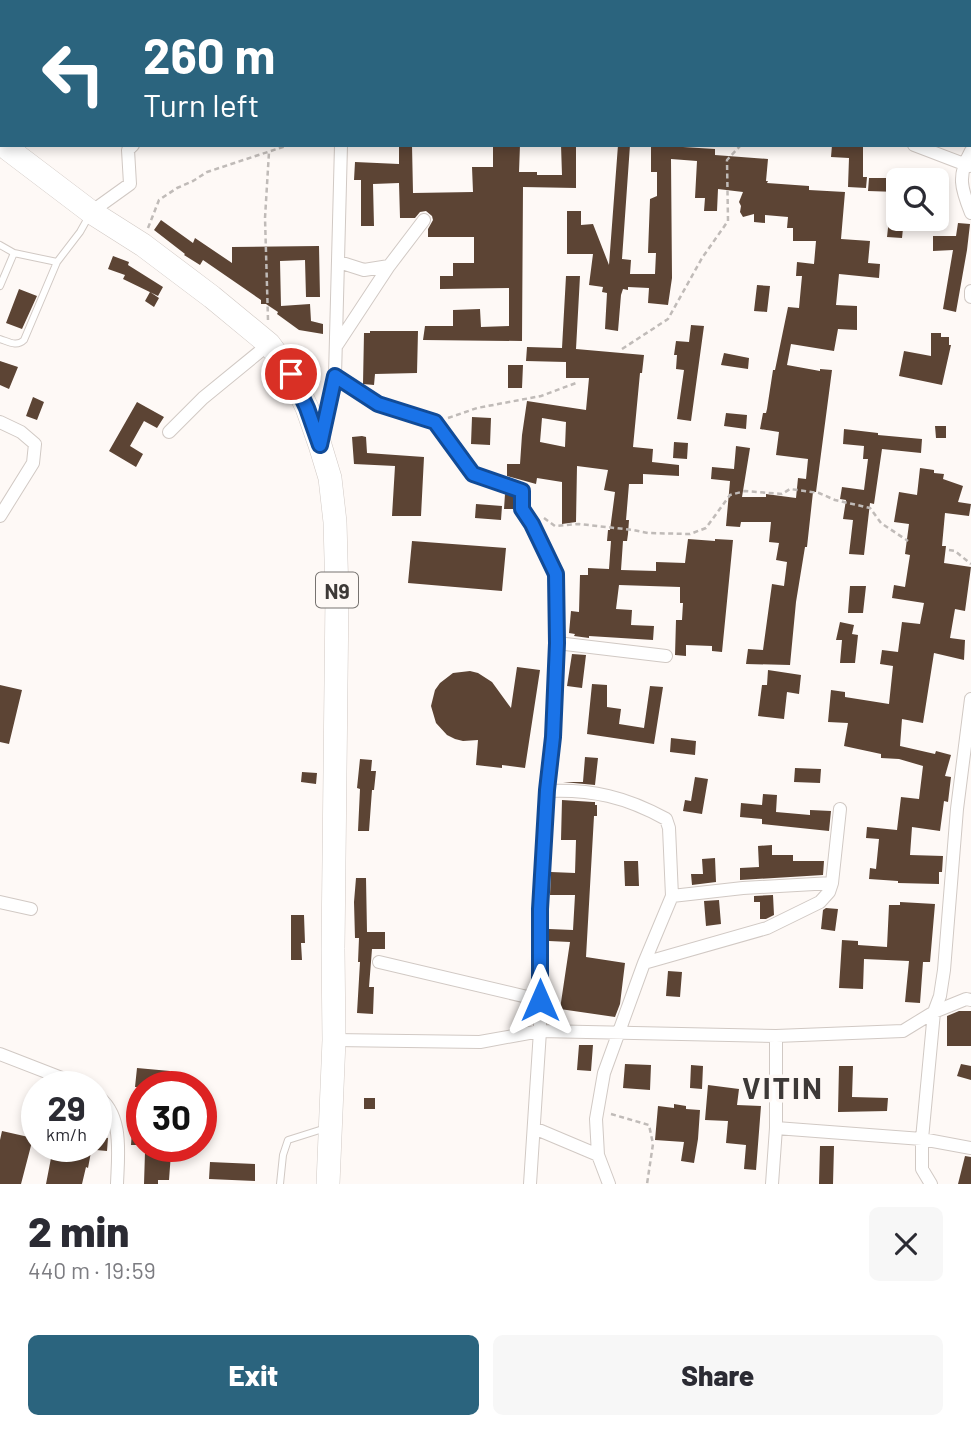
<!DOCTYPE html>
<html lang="en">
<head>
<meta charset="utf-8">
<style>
	body { margin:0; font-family:Barlow,sans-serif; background:#f7f7f7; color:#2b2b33; height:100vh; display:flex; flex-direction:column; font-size:26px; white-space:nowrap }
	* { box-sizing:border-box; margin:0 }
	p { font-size:23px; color:#7c7c81 }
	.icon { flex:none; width:38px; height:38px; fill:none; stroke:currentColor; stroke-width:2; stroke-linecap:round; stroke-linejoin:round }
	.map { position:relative; height:1184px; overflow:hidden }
	.details { display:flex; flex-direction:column; background:#fff; flex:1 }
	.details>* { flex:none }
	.guide { position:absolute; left:0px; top:0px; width:971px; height:147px; box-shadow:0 4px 10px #0003; background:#2b647e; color:#fff; overflow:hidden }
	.controls { position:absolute; left:886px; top:168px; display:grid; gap:14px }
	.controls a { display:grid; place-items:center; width:63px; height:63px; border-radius:10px; background:#fff; box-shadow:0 4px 10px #0003; font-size:35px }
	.speed { position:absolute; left:21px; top:1071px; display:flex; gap:14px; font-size:35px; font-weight:700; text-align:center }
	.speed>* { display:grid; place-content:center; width:91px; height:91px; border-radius:50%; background:#fff; box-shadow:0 4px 10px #0003; line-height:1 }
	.speed small { font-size:18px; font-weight:400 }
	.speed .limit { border:10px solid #d22; background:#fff; color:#111 }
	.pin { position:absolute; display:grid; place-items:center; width:60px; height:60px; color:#fff; margin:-30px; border:4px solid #fff; border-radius:50%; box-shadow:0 2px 7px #0007 }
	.me { position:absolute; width:77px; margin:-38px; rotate:0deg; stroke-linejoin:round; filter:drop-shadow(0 0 5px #0008) }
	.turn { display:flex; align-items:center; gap:24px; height:147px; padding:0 28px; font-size:32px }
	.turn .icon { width:91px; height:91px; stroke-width:2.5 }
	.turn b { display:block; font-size:49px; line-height:60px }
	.round { display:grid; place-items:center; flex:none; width:74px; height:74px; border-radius:10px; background:#f7f7f7 }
	.headline { display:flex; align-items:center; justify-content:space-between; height:119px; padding:0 28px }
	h1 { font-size:42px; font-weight:800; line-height:52px }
	.cta { display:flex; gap:14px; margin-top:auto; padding:14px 28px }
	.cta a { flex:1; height:80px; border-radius:10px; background:#2b647e; color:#fff; font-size:28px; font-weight:800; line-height:80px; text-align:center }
	.cta a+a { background:#f7f7f7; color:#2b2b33 }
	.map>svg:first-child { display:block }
</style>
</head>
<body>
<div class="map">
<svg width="971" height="1184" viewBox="0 0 971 1184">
	<rect width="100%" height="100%" fill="#fef9f6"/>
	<path fill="#feeee5" d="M0,0h92l-1,2h-89v143l-2,8z"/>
	<path fill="#5c4434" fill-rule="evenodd" d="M399,145h13l1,48 60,-1 -1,-25h21v-22h27l-1,27h18v3h25l-1,-30h15v43l-53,-1 -1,154 -99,-1 2,-14h28v-16l27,-1 1,18 28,-1v-38l-69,1v-13h13v-13h21v-26h-46v-8l5,-9 -1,-4 -6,-5 -6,1 -5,6h-15l-1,-35 -26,1 1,42h-13v-46h-7l1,-18 44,2z
		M618,145h12l-8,114 9,1 -1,14h25l1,-21h-8l2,-54 7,-3v-24h-6v-27l64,4v6l53,4 -2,22h2l-1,2 42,3v4l36,2 -4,47 29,2 -2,22 12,1 -1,14 -40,-4 -3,31 21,1v24l-19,-1 -4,22 -43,-7 -4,21 33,6v-2l12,1 -16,122h-3l-6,55h-2l-9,55 -6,63 -44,-1 2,-15 15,1 9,-66 12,2 3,-24 -11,-2 3,-17 -10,-1 2,-20h-30l-1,5 -14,-1 4,-45 -19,-2 1,-12 22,2 2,-23 14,2 -8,49h24v-3l30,4 2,-20 8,1 2,-20 -32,-4 3,-23 -19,-3 3,-16h3l1,-4 6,-39h2l13,-63 11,1 3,-32h-6l1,-14 17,2 2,-23h-23v-13h-6l1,-11 -23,-2v8l-11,-1v-8l-11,3 -3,-5 1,-6 -2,-4 4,-10 -25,-3 -1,22h-13l1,-13h-10l2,-37 -26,-2 1,119 -4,27 -20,-2 1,-15 -21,-1v3l-5,-1 -2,6 -3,36 -13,-2 2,-36 -5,-1 1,-5 -14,-2 4,-31h-26v-43h14v14l12,-1 16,41z
		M832,145l31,2v30h4l-1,11 -18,-1 1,-29 -18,-1z
		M869,178h29v14l-30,-1z
		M889,219h15l-2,19 -15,-1z
		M161,220l32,23 2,-5 37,25v-16l87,-1 1,51h-14l-1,-37 -25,1 1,45 29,-2 1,17 12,3v10l-24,-4 -22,-16 1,-2 -12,-8h-5v-4l-58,-40 -3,5 -16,-10 1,-1 -31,-24z
		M958,223l12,1 -3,26 -11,62 -13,-3 10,-59 -20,1v-15h23z
		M113,256l16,6 -1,3 35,22 -5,9 -35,-17 2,-4 -17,-6z
		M566,276h14l-4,73 68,6 -2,18h-2l-7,74 20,2 -1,13 27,3v11l-36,-2v10h-14l-3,36h3l-1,14 -1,7h-4l-2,29 35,1v-9l29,1 3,-24 27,2v-2l18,1 -11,112 -10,-1v-5l-26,-1v11l-11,-1 1,-35h6l1,-17h-3v-16l-61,-2 -3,24 16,1 -1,15 23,1 -1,14 -64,-4v2l-15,-2 1,-2 -6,-1 2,-22 8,1 1,-37h8v-7l21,1 2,-28h-4l1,-11h2l5,-38 -11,-2 4,-20 -31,-4 -1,56 -14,2v-42l-25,-4 -1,6 -29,-8v-12h13l2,-29 5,-34 59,9 3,-32h-23v-16l-40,-1 1,-14 35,1zM542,418l24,4 -1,25 -25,-5z
		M757,285l13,1 -3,26 -13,-1z
		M19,289l18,7 -15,33 -16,-6z
		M150,292l9,6 -5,9 -9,-6z
		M691,325l13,1 -13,95 -14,-2 7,-49 -8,-1 1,-14h-3l2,-14 13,1z
		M370,331h48l-1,42 -42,1 -1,11 -11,-1 1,-51h6z
		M931,333h10v4h8v8h2l-9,40 -43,-9 5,-25 27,5z
		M724,353l25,5 -1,11 -27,-4z
		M0,361l18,6 -9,22 -9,-4z
		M508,365h15l-1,23h-14z
		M33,397l11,5 -7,18 -11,-4z
		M137,402l27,15 -7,11 -13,-7 -14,25 13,8 -7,13 -27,-16z
		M726,413l21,2 -1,14 -22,-3z
		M472,417l19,1 -1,27 -19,-1z
		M935,426h11v12h-10z
		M844,429l34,4v2l44,4 -1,14 -39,-4 -8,55 -4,-1 -6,52 -15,-1 4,-34 -10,-1 3,-19 -6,-1 2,-12 22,3 4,-31h-5l1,-13 -21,-2z
		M362,436l4,1 1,16 57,4 -3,59h-29l3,-50 -41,-2 -2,-27z
		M674,442l14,1 -1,16 -14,-1z
		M920,468l14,2v3l10,1 -1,5 20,7 -5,16 13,2 -2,12 -24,-3 -3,33h4l-2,17 27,4 -6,44 -10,-2 -5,29 15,2 -1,20 -30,-7 -11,70 -21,-4 -2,27 35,8 1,-3 15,4 -6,21 6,1 -3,25 -4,-1 -4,30 -28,-4 -2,28 33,1 -1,16h-3v12l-41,-1v-2l-29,-2 1,-11 6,1 3,-30 -13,-1 1,-11 30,3 4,-33 18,2 4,-33 -24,-7 -18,-1v-4l-37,-8 4,-23 -20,-1 3,-32 14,2v5l44,7 4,-38 -13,-2 2,-14 16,2 4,-30 18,2 4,-21 -32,-5 2,-13 11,2 5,-32 -5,-1 4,-30 -15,-2 5,-30 18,3z
		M505,494l8,2v13h-9z
		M476,504l26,2 -1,14 -26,-2z
		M412,541l94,7 -4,43 -94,-8z
		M850,586h16l-3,27h-15z
		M840,622l14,3 -2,9 6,1 -3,28h-15l2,-23h-6z
		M572,654l14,1 -4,33 -15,-2z
		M517,667l23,3 -15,98 -23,-3v3l-26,-3 2,-25 -15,1 -8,-2 -8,-4 -11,-12 -5,-17 4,-16 5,-7 13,-10 17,-2 8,2 14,9 19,26z
		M768,670l33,5 -2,19 -12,-2 -3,27 -26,-3 4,-31h5z
		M592,684l15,1v22l14,2 -2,15 25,4 6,-42 13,1 -9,57 -67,-10z
		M0,685l22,5 -13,54 -9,-2z
		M671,738l25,3 -1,14 -25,-3z
		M585,757l13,1 -3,27 -32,-3h20z
		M360,759l12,1 -1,11h5l-2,19h-2l-3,41h-11l2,-42 -3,-1z
		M795,768l26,1 -1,14 -26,-1z
		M302,772l15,1 -1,11 -15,-2z
		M695,777l13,2 -6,35 -19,-3 2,-11 6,1z
		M763,794l14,1 -1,17 34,3v-5l21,1 -2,20 -67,-7v-5l-22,-2 1,-14 21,2z
		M562,800l31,2h2v3h2v11h-3l-8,141 39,6 -5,41 -5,13 -55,-8 10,-67 -21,-1v-12l24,1 2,-35h-25l1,-23 24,1 1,-33h-15z
		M772,845v10h21v6h31l-1,14 -83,5v-12l19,-1 -1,-21z
		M715,858l1,24 -24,3 -1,-11h12l-1,-15z
		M624,861h14l1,25h-14z
		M356,878h10l1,54h18v17h-13l-3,38h5l-1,27 -16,-1 3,-51h-2l1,-24h-4l-1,-36z
		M773,895l1,20 -8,4h-6v-17h-6v-6z
		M719,900l2,24 -15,2 -2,-25z
		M900,902l35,2 -5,58h-7l-3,41 -15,-1 4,-41 -45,-2 -1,30 -24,-1 3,-48 16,1v4l29,2 2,-42h11z
		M826,908l12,1 -3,22 -14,-2 2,-19z
		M291,915h13l1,28h-4l1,17h-11z
		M668,971l14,1 -2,25 -14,-1z
		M959,1011h12v35h-24v-30z
		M579,1045h14l-2,26 -14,-1z
		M625,1064l26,1 -1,25 -27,-2z
		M961,1064l10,2v14l-14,-4z
		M691,1065l12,1 -1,23 -12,-1z
		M839,1066h14l-1,31 36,1 -1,13 -49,1z
		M137,1068l33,3 -1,16h-34z
		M708,1085l31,4 -2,16 24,1 -5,64 -12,-1 2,-24 -20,-2 2,-22 -23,-1z
		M364,1098h11v11h-11z
		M134,1101h8v44h-11z
		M674,1104l12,2v3l14,1 -2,29 -4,24 -13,-2 3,-19 -29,-2 3,-34 16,2z
		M2,1131l31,7 -12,46h-21v-44z
		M96,1136l12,2 -1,13 -11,-1z
		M51,1146h13l27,6 -3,16 -2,-1 -4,17h-36l5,-26 -2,-1z
		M820,1146h14l-1,38h-14z
		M145,1152l26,1 -2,27h-11v4h-14z
		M965,1156l6,1v27h-13z
		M210,1162l45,2v17l-46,-2z"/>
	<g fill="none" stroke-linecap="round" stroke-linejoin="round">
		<defs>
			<path id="lane" d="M0,245l14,8 43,9
				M0,286l14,-33
				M0,339c9,3 17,8 24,1l33,-78 23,-30 9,-16
				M280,1184l3,-29 5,-15 38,-12"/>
			<path id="street" d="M644,0l1,2
				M944,0l1,2
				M341,2v-2
				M517,2l4,-2
				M914,145l55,21
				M971,151c-14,25 -10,37 0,62
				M91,212l39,-28 -2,-34 5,-5
				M339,262l25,8 25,-4 35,-46
				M971,291v6
				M337,345l52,-79
				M335,376l43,28 57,18 38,52 49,16v19l10,15 24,50 1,69 -4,94 -6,54 -7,118v122l-10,153
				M0,422l21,10 14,12 -2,19 -33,53
				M169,432l34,-34 66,-54
				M322,437l13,-61 6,-231
				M557,643l109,13
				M547,791c45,-2 79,6 119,28l3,9 3,68 -28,67 -40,110 -8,46 2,36 11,29
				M672,896l71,-8 89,-5
				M0,902l31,7
				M379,962l161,38
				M644,963l123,-35 53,-26 9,-10 3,-9 8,-74
				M334,1040l146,2 60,-11 236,5 127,-5 31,-19 6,-16 4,-26 13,-161 14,-110
				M0,1054l85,33
				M96,1095c28,19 22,59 21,89
				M534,1128l64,27
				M776,1128l146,11 49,9
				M772,1184l4,-56v-92
				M931,1184l-9,-15v-30l12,-127 32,-13 5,1"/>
			<path id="highway" d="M104,2l1,-2
				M14,145l-6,4 83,63 52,33 69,52 57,47 22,30 16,34 13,37 10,33 5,44 2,73 -4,354 1,91 -6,144"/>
		</defs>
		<use href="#lane" stroke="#d1c9c4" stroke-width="8"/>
		<use href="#street" stroke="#d1c9c4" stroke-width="14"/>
		<use href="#highway" stroke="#d1c9c4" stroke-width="24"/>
		<path stroke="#c0bbb8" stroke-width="2.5" stroke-dasharray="5 3.5" stroke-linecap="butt" d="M148,228l11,-28 18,-12 16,-7 14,-9 82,-27
			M268,320l-3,-102 4,-66
			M622,349l46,-30 34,-61 26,-37 -1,-61 14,-15
			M448,418l29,-10 64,-12 35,-13
			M544,518l11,8 24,-2 54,6 15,3 42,1 16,-6 24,-33 15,-4 37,3 8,-5 29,4 16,7 35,8 11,15 27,18
			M949,550l6,1 16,13
			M611,1114l38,11 4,19 -6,40"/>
		<use href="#lane" stroke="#fff" stroke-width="6"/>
		<use href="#street" stroke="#fff" stroke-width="12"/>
		<use href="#highway" stroke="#fff" stroke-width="23"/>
	</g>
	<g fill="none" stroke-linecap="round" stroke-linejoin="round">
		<defs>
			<path id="route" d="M291,374l16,34 13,37 15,-69 43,28 57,18 38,52 49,17v18l10,15 24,50 1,69 -4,94 -6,53 -7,119v91"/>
		</defs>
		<use href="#route" stroke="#114b97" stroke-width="18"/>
		<use href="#route" stroke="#1a73e8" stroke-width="12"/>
	</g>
	<g text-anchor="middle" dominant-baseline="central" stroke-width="7" stroke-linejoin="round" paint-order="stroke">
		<rect fill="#fef9f6" stroke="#777370" stroke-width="2" x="316" y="572.5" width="42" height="35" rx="5"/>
		<g font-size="21" font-weight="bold" fill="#3d3937">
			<text x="337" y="590">N9</text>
		</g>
		<g font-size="30" font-weight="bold" letter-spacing="2" fill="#3d3937" stroke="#fef9f6">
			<text x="783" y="1087">VITIN</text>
		</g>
	</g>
</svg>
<div class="controls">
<a><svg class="icon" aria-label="search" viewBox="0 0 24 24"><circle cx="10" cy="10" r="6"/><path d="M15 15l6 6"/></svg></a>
</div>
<div class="speed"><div>29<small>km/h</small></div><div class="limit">30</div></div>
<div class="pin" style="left:291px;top:374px;background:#d93025"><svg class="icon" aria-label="arrive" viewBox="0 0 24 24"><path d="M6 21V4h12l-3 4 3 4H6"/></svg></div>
<svg class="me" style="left:540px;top:1000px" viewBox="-20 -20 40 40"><path d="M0-17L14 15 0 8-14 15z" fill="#1a73e8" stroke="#fff" stroke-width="4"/></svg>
<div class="guide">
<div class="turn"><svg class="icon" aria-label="left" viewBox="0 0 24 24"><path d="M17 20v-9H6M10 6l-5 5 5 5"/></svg><div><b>260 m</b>Turn left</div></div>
</div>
</div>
<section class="details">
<div class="headline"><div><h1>2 min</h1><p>440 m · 19:59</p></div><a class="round"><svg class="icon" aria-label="close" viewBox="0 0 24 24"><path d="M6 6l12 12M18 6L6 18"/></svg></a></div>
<div class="cta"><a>Exit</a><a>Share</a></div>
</section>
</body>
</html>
